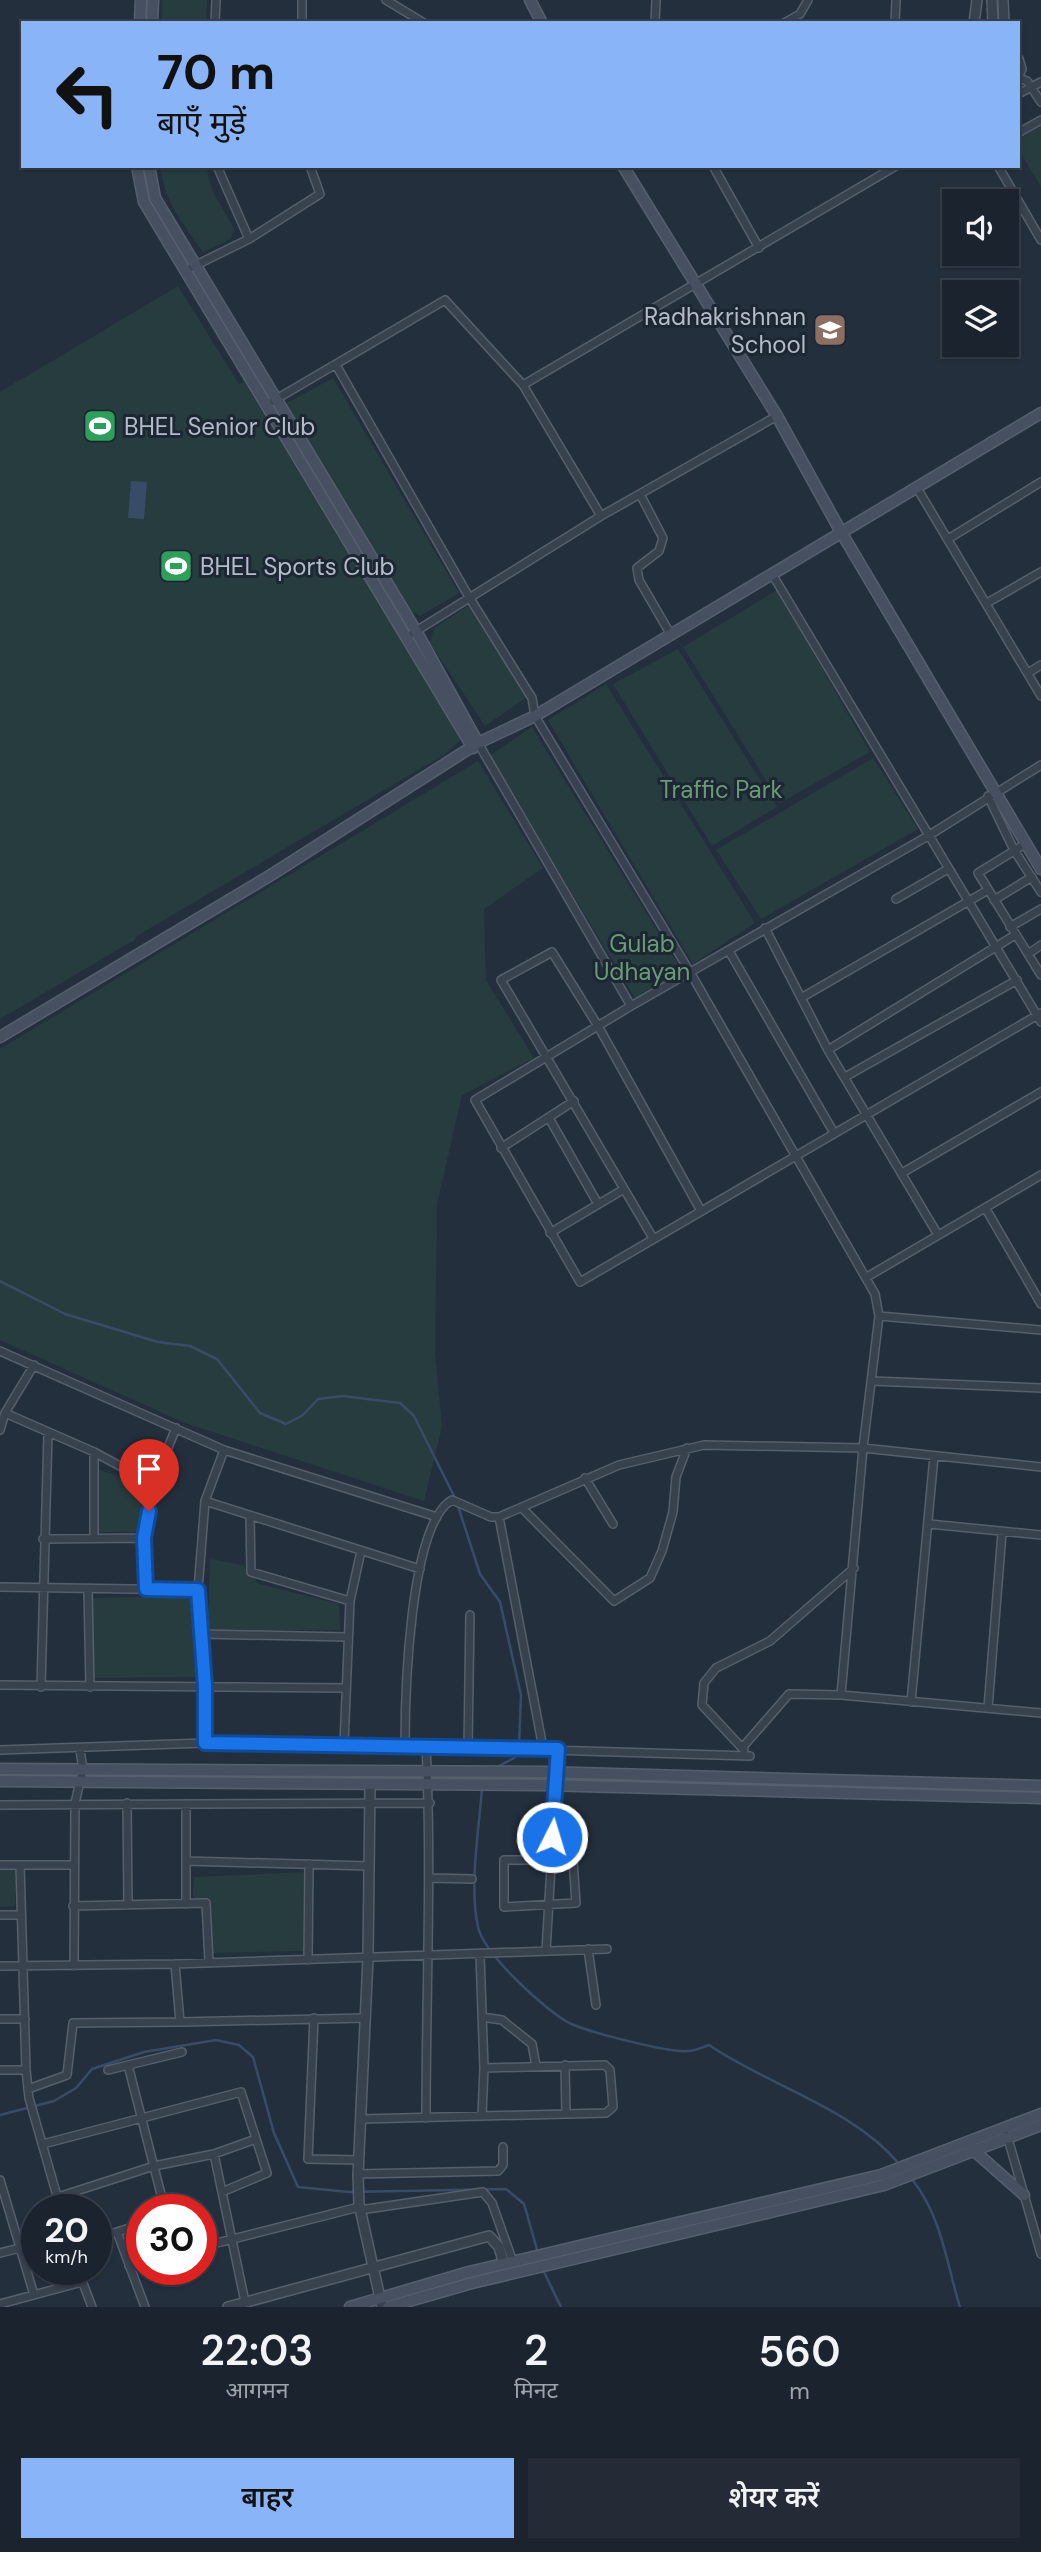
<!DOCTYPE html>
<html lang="hi">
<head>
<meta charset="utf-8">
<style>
	body { margin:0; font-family:"DM Sans","Noto Sans Devanagari",sans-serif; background:#242b36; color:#f1f3f6; height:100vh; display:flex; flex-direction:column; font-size:26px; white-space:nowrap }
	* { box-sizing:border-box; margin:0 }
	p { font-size:23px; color:#a0a4aa }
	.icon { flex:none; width:38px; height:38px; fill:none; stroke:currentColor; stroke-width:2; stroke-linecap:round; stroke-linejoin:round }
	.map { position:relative; height:2307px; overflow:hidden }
	.side { display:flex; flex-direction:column; background:#1b232e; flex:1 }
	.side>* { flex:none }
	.top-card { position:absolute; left:21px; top:21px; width:999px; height:147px; border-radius:0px; box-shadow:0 2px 5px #0004,0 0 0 2px #39404a; background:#8ab4f8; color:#111; overflow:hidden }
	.fabs { position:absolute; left:942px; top:189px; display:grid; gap:14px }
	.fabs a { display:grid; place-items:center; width:77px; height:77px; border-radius:0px; background:#1b232e; box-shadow:0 2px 5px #0004,0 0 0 2px #39404a; font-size:35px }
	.speed { position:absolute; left:21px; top:2194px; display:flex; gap:14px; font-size:35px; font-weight:700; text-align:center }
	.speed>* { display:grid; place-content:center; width:91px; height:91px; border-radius:50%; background:#1b232e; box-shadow:0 2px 5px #0004,0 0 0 2px #39404a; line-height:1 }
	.speed small { font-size:18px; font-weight:400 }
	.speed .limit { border:10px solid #d22; background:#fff; color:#111 }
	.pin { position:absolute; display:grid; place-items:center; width:60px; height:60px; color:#fff; margin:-72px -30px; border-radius:50% 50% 50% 0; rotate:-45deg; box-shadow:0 0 7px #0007 }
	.pin .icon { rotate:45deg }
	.me { position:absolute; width:77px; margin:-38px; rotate:5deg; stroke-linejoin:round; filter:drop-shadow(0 0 5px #0008) }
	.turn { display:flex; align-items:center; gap:24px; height:147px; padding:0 21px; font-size:32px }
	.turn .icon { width:91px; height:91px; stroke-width:2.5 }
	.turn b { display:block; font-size:49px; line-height:60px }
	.eta { display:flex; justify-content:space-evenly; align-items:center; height:119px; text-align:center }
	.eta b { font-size:42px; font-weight:600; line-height:49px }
	.button { display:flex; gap:14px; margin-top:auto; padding:14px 21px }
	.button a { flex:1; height:80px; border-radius:0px; background:#8ab4f8; color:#111; font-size:28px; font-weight:600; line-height:80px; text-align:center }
	.button a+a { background:#242b36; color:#f1f3f6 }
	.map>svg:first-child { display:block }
</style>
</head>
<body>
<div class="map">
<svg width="1041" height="2307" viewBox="0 0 1041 2307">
	<rect width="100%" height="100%" fill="#242f3e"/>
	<path fill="#263c3f" d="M162,0h45l-1,23h-44z
		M1041,126v61l-22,-37v-11z
		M161,166h45l6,24 22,39 -3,10 -28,13c-18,-26 -41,-53 -42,-86z
		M178,286l61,98 5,-2 217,357 -14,14 -312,184 1,2 -136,80v-627z
		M333,378l126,215 -39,23 -10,-6 -125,-206z
		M777,590l93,162 -90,51 -97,-156z
		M468,606l59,91 -42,29 -55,-83 4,-15z
		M678,649l99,158 -65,39 -99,-162z
		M606,684l149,239 -62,41 -145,-244z
		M532,727l150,244 -47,27 -146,-242z
		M873,758l45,71 -157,90 -45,-69z
		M478,761l65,107 -59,41 2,71 48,78 -72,37 -25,109 -2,148 7,75 -18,74 -239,-78 -185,-83v-291z
		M97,1469l49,16 -9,47h-38z
		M210,1559l33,6 16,19 80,20 1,26h-132z
		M194,1596l3,81 -102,1 -4,-80z
		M0,1870h16l-1,36 -15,1z
		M304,1872l-1,79 -96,2 -2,-45 -12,-12 1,-19z"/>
	<path fill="#394c67" d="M131,481l16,1 -3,37 -16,-1z"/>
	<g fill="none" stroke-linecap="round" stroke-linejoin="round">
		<path stroke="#394c67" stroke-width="2.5" d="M0,1281l65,33 93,28 32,4 27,13 43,54 26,11 17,-9 15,-16 24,-3 58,7 14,13 42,84
			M458,1506l22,68 20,28 21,93 -2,51
			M495,1768l19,-10 2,-6
			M482,1788c-3,42 -13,99 -4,139 6,27 67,83 91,96 19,9 100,30 119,28 7,0 15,-4 21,-6 60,41 144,63 191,120
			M0,2115l54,-14 22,-13 16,-19 52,-17 72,-12 23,5 14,12 21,76 24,54 51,5 157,-3 18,15 14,49
			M911,2178c31,38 35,84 49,129
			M543,2270l18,37"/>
		<defs>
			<path id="minor" d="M386,0l38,23
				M215,23l1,-23
				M302,23v-23
				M655,23l1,-23
				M784,23l16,-9 8,-14
				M895,23l1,-23
				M1018,78l9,3 14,21
				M1018,94l23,-12
				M1018,133l23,-13
				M217,166l32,73
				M713,166l46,82
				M998,166l43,74
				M192,267l57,-28 71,-45 -10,-28
				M336,365l133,232 63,101 3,18 155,256 185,322 4,22 -16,132 -22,247
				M523,385l373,-219
				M273,401l172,-101 78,85 78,131
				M917,488l124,208
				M641,496l22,42 -4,13 -22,17 2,12 32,55
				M948,539l93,-57
				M772,574l269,448
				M987,603l54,-31
				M413,633l188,-117 176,-100
				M1028,673l13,-8
				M478,743l153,263
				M1041,765l-113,71 -297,170 -156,94 105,182 461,-269
				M988,796l26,54 27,42
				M1025,844l-47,29 63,102
				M896,899l52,-30
				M994,900l38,-23
				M1010,927l31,-18
				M765,928l63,122 110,185
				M729,951l105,182
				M1028,954l13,-9
				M801,998l187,-108
				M828,1050l187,-115
				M845,1077l172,-97
				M549,1118l49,86
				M501,1148l73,-47
				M902,1173l139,-81
				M986,1209l55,95
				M550,1233l74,-44
				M653,1238l-152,-258 51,-28 46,74 103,185
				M867,1277l174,-102
				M879,1316l162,14
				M0,1351l224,99 213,67
				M872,1381l169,7
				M5,1413l89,39 59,32
				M0,1430l5,-17 29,-48
				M94,1452v86
				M585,1478l28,46
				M205,1501l215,68
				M522,1508l92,93 36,-23 12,-27 11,-39 3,-35 11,-29
				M250,1517l1,55 99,29
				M499,1517l44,231
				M929,1524l112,11
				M43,1539l101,-1
				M0,1587l198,3
				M146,1589l-2,-51 9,-54 23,-56
				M88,1590l2,97
				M201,1634l146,3
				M0,1685l346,3
				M41,1687l7,-254
				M911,1702l23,-246
				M988,1708l14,-175
				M205,1743v-57l-7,-96 7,-89 19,-51
				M344,1744l6,-143 11,-50
				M405,1745c0,-48 4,-221 47,-245l39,17h8l120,-52 85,-20 159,3 178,19
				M468,1747l2,-132
				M742,1748l47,-54 52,1 200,18
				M0,1750l205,-7 139,1 406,12
				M744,1750l-42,-45 2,-22 12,-15 54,-27 84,-73
				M127,1803l1,102
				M0,1805l430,-2
				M504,1860h69l3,43 -72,4z
				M186,1861l183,5
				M0,1865h74
				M20,1865l6,205 3,28 32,112
				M431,1878l41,1
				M186,1904v-100
				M73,1906l133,-3 3,59
				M0,1915h21
				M588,1949l8,56
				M546,1951l12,-202
				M480,1955l4,113 -2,48
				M308,1960l1,-96
				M175,1964l5,58 186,-4
				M0,1966l175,-2 432,-15
				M74,1966l1,-163 8,-34 -3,-19
				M482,2017l20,3 30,24 4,22
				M314,2018l-6,141 51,1
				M0,2019h25
				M128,2065l37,145
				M565,2065l1,49
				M0,2070h26
				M108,2070l74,-18
				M28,2089l39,-14 6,-52 107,-1
				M426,2118c0,-125 6,-249 0,-373
				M362,2119l244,-6 7,-6 -3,-37 -5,-5 -121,3
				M1007,2135l34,119
				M43,2144l198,-52 26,81 -45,19
				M214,2154l31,148
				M358,2174l140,-3 5,-6v-18
				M0,2180l34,115
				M58,2197l96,-31 60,-12 42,-15
				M360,2210l123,-18 9,11 21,59
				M142,2224l-25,8 28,75
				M96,2238l21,-6
				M201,2247l158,-40
				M0,2253l20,-5
				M129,2266l13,-4
				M78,2270l14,37
				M0,2304l82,-22"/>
			<path id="tertiary" d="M992,0l1,23
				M1003,0l1,23
				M974,23l3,-23
				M1018,59l3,10 -3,7
				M370,1785l-2,173 -10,217 1,29 23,103
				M228,2307l261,-71 10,11 5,17"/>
			<path id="secondary" d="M530,0l12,23
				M140,23l1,-23
				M152,23l1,-23
				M137,166l7,36 329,546
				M149,166l6,32 261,433 62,112
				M623,166l154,250 64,116 200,337
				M0,1037l271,-162 207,-132 57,-27 506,-303
				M0,1769l543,3 498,14
				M0,1781l541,4 500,13
				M971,2148l53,47
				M350,2307l119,-35 412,-97 160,-61
				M388,2307l84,-24 412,-98 157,-60"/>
		</defs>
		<use href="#minor" stroke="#565f6c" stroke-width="10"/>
		<use href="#tertiary" stroke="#565f6c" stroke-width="12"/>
		<use href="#secondary" stroke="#565f6c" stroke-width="13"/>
		<use href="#minor" stroke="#38414e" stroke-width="7"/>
		<use href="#tertiary" stroke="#38414e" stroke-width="9"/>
		<use href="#secondary" stroke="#465061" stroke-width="10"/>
	</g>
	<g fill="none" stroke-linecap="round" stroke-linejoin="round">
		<defs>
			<path id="route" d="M149,1511l-5,27 2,51 52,1 7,96v57l353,6 -6,88"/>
		</defs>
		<use href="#route" stroke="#114b97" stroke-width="18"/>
		<use href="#route" stroke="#1a73e8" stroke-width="12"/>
	</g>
	<defs>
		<symbol id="school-square" viewBox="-11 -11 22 22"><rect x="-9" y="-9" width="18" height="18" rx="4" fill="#8d6e63" stroke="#1d2633"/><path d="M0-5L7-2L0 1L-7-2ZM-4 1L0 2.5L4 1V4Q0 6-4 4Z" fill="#fff"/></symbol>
		<symbol id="stadium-square" viewBox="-11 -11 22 22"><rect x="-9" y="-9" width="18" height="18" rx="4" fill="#2e9e5b" stroke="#1d2633"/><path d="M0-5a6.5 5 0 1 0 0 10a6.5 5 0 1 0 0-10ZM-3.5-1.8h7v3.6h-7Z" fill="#fff"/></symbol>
	</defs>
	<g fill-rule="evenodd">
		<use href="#school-square" x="811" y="311" width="38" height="38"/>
		<use href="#stadium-square" x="81" y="407" width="38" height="38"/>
		<use href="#stadium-square" x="157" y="547" width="38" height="38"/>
	</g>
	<g text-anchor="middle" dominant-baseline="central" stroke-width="6" stroke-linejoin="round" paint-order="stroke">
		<g font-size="24" fill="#b4bcc9" stroke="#1d2633" text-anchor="start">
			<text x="806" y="316" text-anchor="end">Radhakrishnan<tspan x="806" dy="28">School</tspan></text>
			<text x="124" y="426">BHEL Senior Club</text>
			<text x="200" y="566">BHEL Sports Club</text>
		</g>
		<g font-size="24" fill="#6b9a76" stroke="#1d2633">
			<text x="721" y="789">Traffic Park</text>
			<text x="642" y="943">Gulab<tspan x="642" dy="28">Udhayan</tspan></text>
		</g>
	</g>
</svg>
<div class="fabs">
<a><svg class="icon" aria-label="sound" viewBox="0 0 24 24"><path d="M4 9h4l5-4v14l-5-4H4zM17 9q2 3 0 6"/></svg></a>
<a><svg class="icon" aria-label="layers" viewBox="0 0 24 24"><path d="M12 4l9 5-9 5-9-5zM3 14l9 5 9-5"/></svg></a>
</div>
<div class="speed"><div>20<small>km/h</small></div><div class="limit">30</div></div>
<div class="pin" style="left:149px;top:1511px;background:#d93025"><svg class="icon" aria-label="arrive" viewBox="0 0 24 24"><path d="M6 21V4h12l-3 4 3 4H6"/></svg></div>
<svg class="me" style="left:552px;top:1837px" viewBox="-20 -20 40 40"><circle r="17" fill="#1a73e8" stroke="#fff" stroke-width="3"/><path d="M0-11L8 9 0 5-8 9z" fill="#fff"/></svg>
<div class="top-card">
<div class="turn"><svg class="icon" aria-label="left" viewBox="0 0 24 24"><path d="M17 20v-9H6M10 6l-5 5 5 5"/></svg><div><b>70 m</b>बाएँ मुड़ें</div></div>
</div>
</div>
<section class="side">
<div class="eta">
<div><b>22:03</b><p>आगमन</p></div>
<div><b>2</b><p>मिनट</p></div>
<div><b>560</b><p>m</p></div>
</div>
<div class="button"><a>बाहर</a><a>शेयर करें</a></div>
</section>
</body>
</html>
